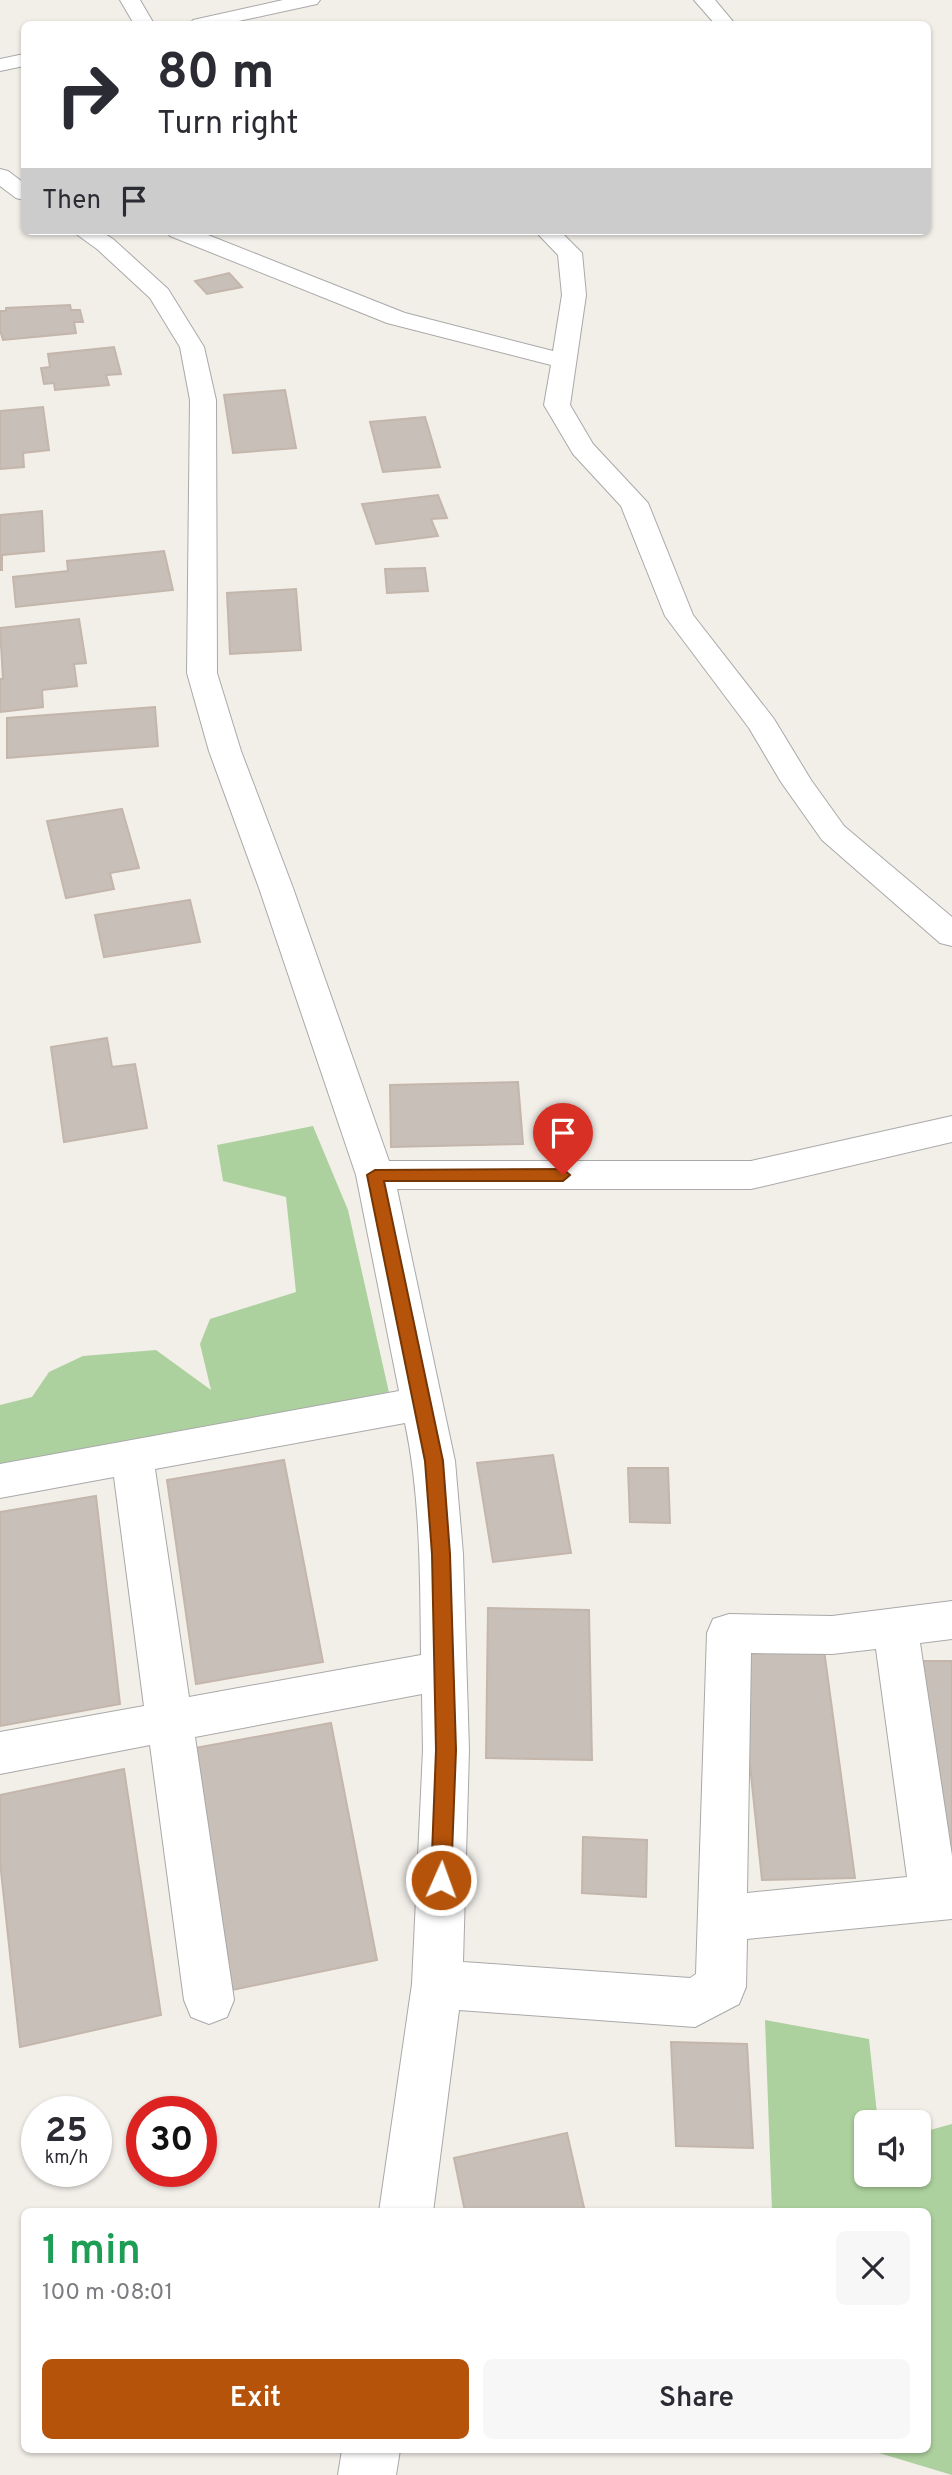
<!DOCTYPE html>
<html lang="en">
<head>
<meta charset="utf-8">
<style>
	body { margin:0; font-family:Overpass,sans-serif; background:#f7f7f7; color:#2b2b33; height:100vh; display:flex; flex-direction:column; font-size:26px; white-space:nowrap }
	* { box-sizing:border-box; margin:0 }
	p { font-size:23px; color:#7c7c81 }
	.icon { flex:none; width:38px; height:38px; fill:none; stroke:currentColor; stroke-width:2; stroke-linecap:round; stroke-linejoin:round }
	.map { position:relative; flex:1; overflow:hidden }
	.drawer { position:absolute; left:21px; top:2208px; width:910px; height:245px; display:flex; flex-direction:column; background:#fff; border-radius:10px; box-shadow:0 2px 5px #0004 }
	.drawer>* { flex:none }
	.banner { position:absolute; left:21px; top:21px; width:910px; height:214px; border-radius:10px; box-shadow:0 2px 5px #0004; background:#fff; color:#2b2b33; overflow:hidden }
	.tools { position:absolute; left:854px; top:2110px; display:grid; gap:14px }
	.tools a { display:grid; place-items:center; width:77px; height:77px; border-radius:10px; background:#fff; box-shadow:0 2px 5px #0004; font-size:35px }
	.speed { position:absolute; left:21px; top:2096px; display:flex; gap:14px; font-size:35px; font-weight:700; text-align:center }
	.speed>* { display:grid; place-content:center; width:91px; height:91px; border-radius:50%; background:#fff; box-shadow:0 2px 5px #0004; line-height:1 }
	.speed small { font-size:18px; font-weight:400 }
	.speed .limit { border:10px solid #d22; background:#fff; color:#111 }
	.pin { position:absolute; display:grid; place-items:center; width:60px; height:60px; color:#fff; margin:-72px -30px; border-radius:50% 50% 50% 0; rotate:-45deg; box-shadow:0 0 7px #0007 }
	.pin .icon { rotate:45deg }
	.me { position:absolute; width:77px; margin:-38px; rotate:2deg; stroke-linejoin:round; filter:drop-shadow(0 0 5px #0008) }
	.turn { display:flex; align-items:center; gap:24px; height:147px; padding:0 21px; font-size:32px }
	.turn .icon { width:91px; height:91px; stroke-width:2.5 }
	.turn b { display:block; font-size:49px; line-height:60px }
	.then { display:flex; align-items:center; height:66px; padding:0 21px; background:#0003; gap:14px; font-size:26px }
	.round { display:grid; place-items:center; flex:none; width:74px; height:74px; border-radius:10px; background:#f7f7f7 }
	.overview { display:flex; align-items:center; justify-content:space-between; height:119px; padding:0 21px }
	h1 { font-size:42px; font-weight:600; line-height:52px; color:#1e9e55 }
	.primary-button { display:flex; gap:14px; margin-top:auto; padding:14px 21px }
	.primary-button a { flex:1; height:80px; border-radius:10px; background:#b45309; color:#fff; font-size:28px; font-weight:600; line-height:80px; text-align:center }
	.primary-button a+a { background:#f7f7f7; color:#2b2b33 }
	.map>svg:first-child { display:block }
</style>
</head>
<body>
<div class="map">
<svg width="952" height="2475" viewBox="0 0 952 2475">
	<rect width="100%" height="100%" fill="#f2efe9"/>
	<path fill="#add19e" d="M313,1126l35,84 42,187 -390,93v-85l32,-8 17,-25 34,-16 73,-6 55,40 -11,-46 10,-25 86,-27 -10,-95 -63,-16 -6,-36z
		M765,2020l104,19 9,84h-12v52h53v-42l33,-9v351l-83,-25h59v-238h-156z"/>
	<path fill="#c7bfb8" stroke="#c4b6ab" stroke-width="2" d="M229,273l13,14 -35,7 -12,-13z
		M70,305l1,5h9l3,12h-9l2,11 -73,7 -3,-10v-19h6v-3z
		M114,347l7,27 -15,1 3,10 -54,5 -1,-7 -10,1 -3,-16 9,-1 -2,-13z
		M285,390l11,58 -63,5 -9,-58z
		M43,407l6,43 -26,3 1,14 -24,2v-58z
		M425,417l15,50 -57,5 -13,-50z
		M438,495l9,23 -16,1 7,17 -62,8 -14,-40z
		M42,511l2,40 -42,4v15h-2v-55z
		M164,551l9,39 -157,17 -3,-30 55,-6 -1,-10z
		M425,568l3,23 -41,2 -2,-24z
		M296,589l5,61 -71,4 -3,-61z
		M79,619l7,44 -12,1 3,22 -35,4 1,17 -43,5v-33h3l-3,-51z
		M155,707l3,39 -151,12v-40z
		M122,809l17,59 -29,5 4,16 -48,9 -19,-77z
		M190,900l10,42 -96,15 -9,-42z
		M107,1038l5,29 23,-3 12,64 -83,14 -13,-95z
		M518,1082l5,62 -132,3 -1,-62z
		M553,1455l18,98 -78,9 -16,-99z
		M284,1460l39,202 -127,22 -29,-204z
		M628,1468h40l2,55 -40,-1z
		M96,1496l24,208 -120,22v-214z
		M488,1608l101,2 3,150 -106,-2z
		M824,1650l31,228 -93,2 -24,-229z
		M919,1661h33v210z
		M331,1723l46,237 -145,30 -37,-242z
		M124,1769l37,246 -141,32 -20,-185v-67z
		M583,1837l64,3 -1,57 -64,-4z
		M671,2042l76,2 6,104 -77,-2z
		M567,2133l18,79h-120l-11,-54z"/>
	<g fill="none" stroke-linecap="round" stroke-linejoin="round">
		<defs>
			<path id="minor" d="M120,0h20l14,24h-20z
				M283,0h37l-3,4 -92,20h-35l3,-4z
				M694,0h21l20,24h-20z
				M24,54v12l-24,5v-12z
				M0,169l8,2 16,12v17l-8,-2 -16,-12z
				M72,231h28l13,8 55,50 36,58 12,53 1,273 24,78 52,137 96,273h362l201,-45v26l-201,47h-354l58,272 8,93 6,196 -6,212 227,16 6,-4 11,-341 6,-14 16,-5 103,2 120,-15v38l-32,4 32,213v63l-205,20 -1,48 -7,17 -44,23 -236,-17 -26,202h-54l33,-228 11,-234 -1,-56 -227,43 39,263 -7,17 -18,7 -18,-7 -7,-17 -34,-255 -150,29v-42l144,-26 -30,-229 -114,21v-34l399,-73 -43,-216 -97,-287 -50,-137 -22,-78 3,-273 -10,-53 -30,-49 -53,-49zM405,1423c16,76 15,154 16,232l-232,42 -34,-228zM876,1649l31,228 -160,16 4,-240 81,1z
				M166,231h32l207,82 148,38 9,-56 -4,-40 -23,-24h25l22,22 4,42 -16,110 23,39 55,59 45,112 81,104 37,61 33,46 108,91v29l-12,-3 -118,-103 -41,-58 -32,-54 -84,-112 -44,-110 -48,-52 -29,-49 7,-40 -164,-42 -217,-87z
				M342,2450h58l-4,25h-58z"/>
		</defs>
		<use href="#minor" stroke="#a9a9a9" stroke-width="2"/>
		<use href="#minor" fill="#fff" fill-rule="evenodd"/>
	</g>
	<path fill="#b45309" stroke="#753606" stroke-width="2" d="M563,1169l7,6 -7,6h-179l59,280 7,93 6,196 -5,130 -3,7 -7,2 -7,-2 -3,-7 5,-130 -4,-196 -7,-93 -58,-286 8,-5z"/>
</svg>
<div class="tools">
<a><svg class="icon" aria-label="sound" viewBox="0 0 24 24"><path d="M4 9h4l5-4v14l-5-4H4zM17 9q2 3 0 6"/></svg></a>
</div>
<div class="speed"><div>25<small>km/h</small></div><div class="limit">30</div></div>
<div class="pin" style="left:563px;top:1175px;background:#d93025"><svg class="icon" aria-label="arrive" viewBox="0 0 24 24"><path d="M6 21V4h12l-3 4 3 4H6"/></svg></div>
<svg class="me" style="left:441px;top:1880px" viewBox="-20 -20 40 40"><circle r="17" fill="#b45309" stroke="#fff" stroke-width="3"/><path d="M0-11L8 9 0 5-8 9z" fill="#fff"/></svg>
<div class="banner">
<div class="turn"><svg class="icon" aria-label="right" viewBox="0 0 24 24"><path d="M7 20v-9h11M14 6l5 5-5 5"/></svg><div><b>80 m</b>Turn right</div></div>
<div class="then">Then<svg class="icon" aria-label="arrive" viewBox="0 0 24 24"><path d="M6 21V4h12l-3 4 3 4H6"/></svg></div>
</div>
<section class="drawer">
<div class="overview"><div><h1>1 min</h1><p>100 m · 08:01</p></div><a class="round"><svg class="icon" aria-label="close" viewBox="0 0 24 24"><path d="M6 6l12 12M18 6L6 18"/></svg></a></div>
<div class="primary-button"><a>Exit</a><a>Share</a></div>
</section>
</div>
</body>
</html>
